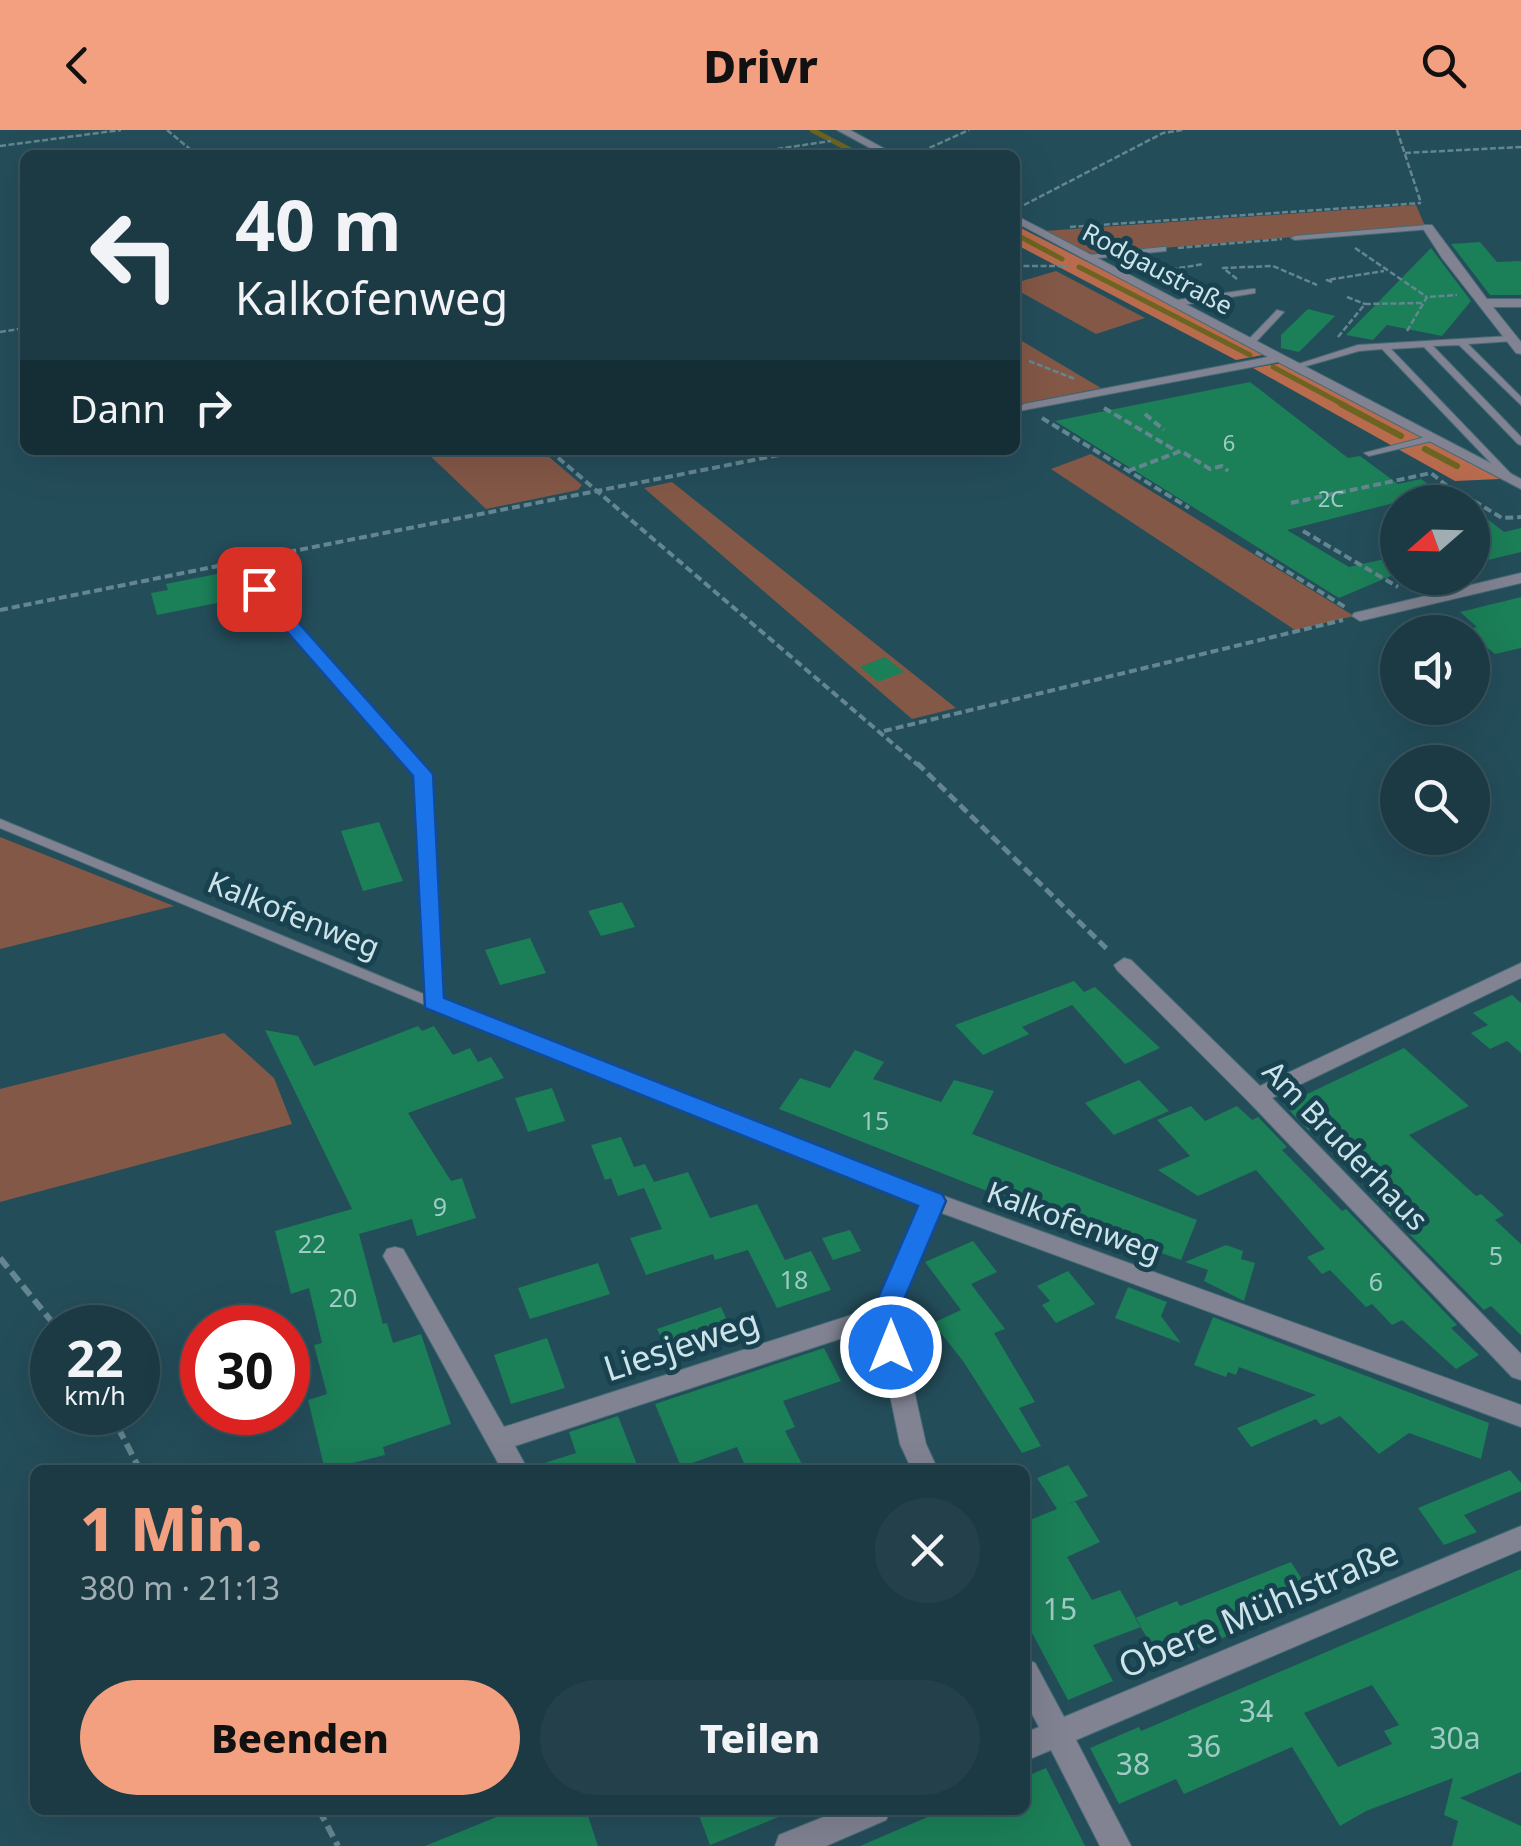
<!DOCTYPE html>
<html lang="de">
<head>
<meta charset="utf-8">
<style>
	body { margin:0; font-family:"Noto Sans",sans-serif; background:#24414b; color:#f1f3f6; height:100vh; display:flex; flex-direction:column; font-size:38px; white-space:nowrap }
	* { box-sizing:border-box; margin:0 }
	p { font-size:32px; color:#a0adb2 }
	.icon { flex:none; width:55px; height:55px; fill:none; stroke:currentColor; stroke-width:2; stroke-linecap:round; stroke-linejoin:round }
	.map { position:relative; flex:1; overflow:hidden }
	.panel { position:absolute; left:30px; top:1335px; width:1000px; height:350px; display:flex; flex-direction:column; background:#1b3a44; border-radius:15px; box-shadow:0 10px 40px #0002,0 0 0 2px #39545d }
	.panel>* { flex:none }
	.banner { position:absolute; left:20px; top:20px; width:1000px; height:305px; border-radius:15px; box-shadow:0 10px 40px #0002,0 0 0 2px #39545d; background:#1b3a44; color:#f1f3f6; overflow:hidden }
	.needle { width:65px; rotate:250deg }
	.controls { position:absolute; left:1380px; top:355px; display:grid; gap:20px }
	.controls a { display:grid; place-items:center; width:110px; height:110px; border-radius:50%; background:#1b3a44; box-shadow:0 10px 40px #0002,0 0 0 2px #39545d; font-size:50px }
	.speed { position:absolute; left:30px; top:1175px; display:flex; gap:20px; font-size:50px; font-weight:700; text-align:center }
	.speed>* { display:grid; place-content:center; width:130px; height:130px; border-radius:50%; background:#1b3a44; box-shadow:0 10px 40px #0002,0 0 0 2px #39545d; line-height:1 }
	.speed small { font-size:25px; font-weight:400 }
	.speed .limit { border:15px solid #d22; background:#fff; color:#111 }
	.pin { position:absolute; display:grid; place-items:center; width:85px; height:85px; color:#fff; margin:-42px; border-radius:20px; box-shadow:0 5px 15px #0006 }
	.me { position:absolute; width:110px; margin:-55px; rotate:0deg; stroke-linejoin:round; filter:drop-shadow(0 0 8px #0008) }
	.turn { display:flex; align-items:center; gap:35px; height:210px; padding:0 50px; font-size:45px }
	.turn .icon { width:130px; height:130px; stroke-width:2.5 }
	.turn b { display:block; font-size:70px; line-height:85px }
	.then { display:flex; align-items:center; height:95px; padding:0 50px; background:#0003; gap:20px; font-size:38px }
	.round { display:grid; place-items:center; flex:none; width:105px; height:105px; border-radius:52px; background:#24414b }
	.summary { display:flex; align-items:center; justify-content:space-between; height:170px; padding:0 50px }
	h1 { font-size:60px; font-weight:800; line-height:75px; color:#f2a080 }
	.primary-button { display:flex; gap:20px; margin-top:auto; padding:20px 50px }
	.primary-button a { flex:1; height:115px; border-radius:60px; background:#f2a080; color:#111; font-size:40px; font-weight:800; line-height:115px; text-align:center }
	.primary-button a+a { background:#24414b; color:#f1f3f6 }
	header { display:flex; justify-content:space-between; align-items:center; height:130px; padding:0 50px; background:#f2a080; color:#111; font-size:45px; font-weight:800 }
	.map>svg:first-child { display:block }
</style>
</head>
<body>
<header><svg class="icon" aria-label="back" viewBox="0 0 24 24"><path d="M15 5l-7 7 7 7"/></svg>Drivr<svg class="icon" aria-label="search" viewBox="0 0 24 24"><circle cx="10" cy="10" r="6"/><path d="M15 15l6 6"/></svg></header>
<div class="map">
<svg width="1521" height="1716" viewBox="0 0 1521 1716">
	<rect width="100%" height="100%" fill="#244d5a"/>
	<path fill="#845847" d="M1416,75l9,21 -333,28 -48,-23z
		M1056,141l89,47 -49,16 -81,-45v-6z
		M1015,207l86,51 -86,17z
		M424,320h117l41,35 -4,5 -92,19z
		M1091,324l263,162 -59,14 -244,-161z
		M672,352l284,226 -44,11 -268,-231z
		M0,707l174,69 -174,43z
		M224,903l50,45 18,46 -292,78v-113z"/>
	<path fill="#b96b4d" d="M1015,95l253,129 -32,6 -221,-116z
		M1283,233l217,116 -45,2 -202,-113z"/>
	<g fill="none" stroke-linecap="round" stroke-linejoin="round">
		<path stroke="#6d6421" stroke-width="5" d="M812,0l48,25
			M1015,104l47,25
			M1079,137l171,88
			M1273,237l73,39"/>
		<path stroke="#6d6421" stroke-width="6" d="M1341,274l60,32
			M1425,319l32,17"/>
	</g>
	<path fill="#1b7f58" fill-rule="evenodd" d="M1480,112l17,20 24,-1v34h-31l-39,-51z
		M1431,118l40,53 -29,35 -55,-11 -14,15 -27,-5z
		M1308,179l27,7 -36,36 -18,-4v-13z
		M1250,252l98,76 12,-2 38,28 23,-5 32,23h-55l-111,28 62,37 49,-11v17l-59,25 -284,-177z
		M1472,377l32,25 17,-4v24l-49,12z
		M222,443l10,27 -75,15 -6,-22 17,-3 -2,-6z
		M1521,467v51l-26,6 -30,-24 12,-3 -17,-15z
		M885,527l19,15 -26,10 -18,-15z
		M379,692l24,59 -40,10 -22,-60z
		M622,772l13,25 -34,9 -13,-25z
		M530,808l16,35 -46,12 -15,-35z
		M1074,851l10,11 11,-5 65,61 -35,16 -53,-59 -50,22 7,7 -46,21 -28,-30z
		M1512,865l9,8v50l-14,-12 -17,8 -19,-16 17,-8 -15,-12z
		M418,896l4,5 12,-5 19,29 17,-7 8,14 13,-5 13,21 -96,35 43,68 11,-3 14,40 -59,18 -5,-17 -53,15 24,90 4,-1 6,20 28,-9 30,90 -68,23 2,8 -60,15 -17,-70 19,-6 -13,-49 8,-2 -13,-55 -18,6 -16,-63 77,-22 -87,-179 33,6 16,30z
		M1404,918l65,58 -60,29 67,61 5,-2 23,21 -9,5 26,24v91l-30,-29 -7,4 -112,-114 17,-9 -62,-59 -14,7 -29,-30z
		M855,920l29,12 -11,17 68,23 13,-22 40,11 -22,43 225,86 -16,40 -199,-71 -203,-80 21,-31 30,10z
		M1139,950l30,31 -55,24 -29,-32z
		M552,958l13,33 -37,11 -13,-34z
		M1191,976l14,15 32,-15 15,14 6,-3 29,30 -5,3 60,61 4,-2 111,116 -6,3 28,27 -23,14 -54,-49 -10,5 -20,-21 -6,3 -36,-37 -8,4 -15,-17 18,-8 -69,-79 -58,26 -40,-26 32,-14 -33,-36z
		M621,1007l13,30 11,-3 9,18 34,-10 22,46 47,-14 28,56 26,-9 20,39 -54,18 -29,-58 -33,10 -2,-6 -67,21 -16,-37 32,-9 -18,-41 -26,8 -7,-18 -6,2 -14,-35z
		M850,1100l11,21 -28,9 -11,-22z
		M973,1111l24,31 -26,12 34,45 -11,4 41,69 -16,6 22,38 -19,7 -59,-92 -30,-38 28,-13 -36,-48z
		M1226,1115l17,6 -2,8 14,4 -11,38 -40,-20 4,-11 -23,-8z
		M598,1133l12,31 -80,25 -12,-31z
		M1068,1141l27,33 -39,19 -14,-18 8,-4 -13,-15z
		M1128,1157l39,15 -6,14 20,27 -66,-25z
		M721,1177l11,24 -64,22 -11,-24z
		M1213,1187l276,106 -8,36 -72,-26 -30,21 -39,-38 -19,9 -5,-6 -65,28 -14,-19 79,-33 -77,-28 -3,8 -8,-3 -2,5 -32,-12z
		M547,1208l18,50 -54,16 -17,-49z
		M824,1218l17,33 -58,20 12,26 -10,4 20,39h-58l-10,-23 -56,20 -26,-63z
		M618,1286l21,54h-100l-1,-5 38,-12 -7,-21z
		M1068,1335l20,31 -24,10 11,-5 25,41 -33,15 25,43 28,-10 21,37 -48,18 20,36 -45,19 -43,-80v-98l32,-13 -20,-31z
		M1510,1340l11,13v8l-57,24 13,17 -33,13 -26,-37z
		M1291,1432l19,30 -33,14 6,8 -121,48 -27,-44 42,-17 3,5z
		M1521,1439v203l-61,26 61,28v20h-69l6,-25 -14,-6 9,-37 -87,33 -26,15 -48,-79 -108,47 -8,-15 -57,25 -29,-56 49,-21 2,4zM1372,1555l27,40 -15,6 8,13 -54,23 -34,-54z
		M1046,1638l39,78h-225l84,-36h81v-33z
		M514,1680h72l12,36h-173z
		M697,1680h96v1l-83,34z"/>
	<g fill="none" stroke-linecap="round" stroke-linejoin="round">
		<defs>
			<path id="lane" d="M1428,95h3v4l-136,11 -4,-2 4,-2z
				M1163,117h3v4l-77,8 -4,-2 4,-2z
				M1252,159h3v4l-78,13 -4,-3 4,-3z
				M1277,180l7,2 -30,32h-6v-4z
				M1510,206l4,3 -1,2 -45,3 53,53v8l-62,-60 -26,1 88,91v8l-3,-1 -94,-97 -33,2 123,128 2,2 -5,3 -3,-1 -126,-132 -23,2 -63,18 -4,-3 66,-21z
				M1433,305l5,3 -2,2 -67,16 -5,-3z
				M236,429l4,1 189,215 11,228 -2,3h-10l-428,-178v-9l426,176 -9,-219 -185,-212v-4z"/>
			<path id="street" d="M837,0h13l46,25h-13z
				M1015,85l506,264v10l-243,-127 -259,49 -2,-3 7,-4 244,-47 -253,-135z
				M1424,95h8l55,74h34v8h-28l28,35v12l-5,-1 -74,-95 -20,-31z
				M1521,443v10l-161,38 -8,-5 2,-3z
				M1124,828l7,2 129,126 261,-123v15l-249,120 249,256v26l-9,-3 -263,-275 -132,-132 -3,-5z
				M433,866l508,199 580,210v22l-582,-215 -42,102 29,130 12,26h-26l-12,-26 -24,-117 -361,119 13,24h-26l-115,-207 -4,-7 4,-7 8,-2 8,2 101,178 372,-120 44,-102 -494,-197 -3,-5z
				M1521,1396v24l-445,190 55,106h-31l-49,-96 -26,11v-28l14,-6 -14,-26v-42l10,4 29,54z
				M841,1680h50l-5,10 -60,26h-51l4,-11z"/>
		</defs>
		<use href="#lane" stroke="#466b77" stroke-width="2"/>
		<use href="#street" stroke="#466b77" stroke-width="2"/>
		<path stroke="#648691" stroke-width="2.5" stroke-dasharray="6 2.5" stroke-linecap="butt" d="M167,0l30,25
			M1397,0l24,73
			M0,16l121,-16
			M1405,23l116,-6
			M735,25l96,-14
			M914,25l55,-25
			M1024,75l139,-72 20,-3
			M1070,97l351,-24
			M1178,118l104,-9
			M1355,118l72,49
			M1015,136h52
			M1154,142l50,-8
			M1237,149l-14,-11 50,-2 44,19
			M1332,152l-5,-2 57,-9
			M1347,167l18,7
			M1407,201l20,-34 30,-2
			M0,202l25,-4
			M1338,207l27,-33 58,-1
			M1029,231l46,18"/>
		<path stroke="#648691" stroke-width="4" stroke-dasharray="8 4" stroke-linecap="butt" d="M1104,278l74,44
			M1145,284l19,16
			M1042,288l147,90
			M549,320l370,316
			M1128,341l53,-20 29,18 12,-3 6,5
			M1474,371l28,17 19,-1
			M1291,373l140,-30 21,17
			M1303,401l95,56
			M1256,422l89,55
			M253,429l551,-109
			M0,480l223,-45
			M884,601l459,-111"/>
		<path stroke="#648691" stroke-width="5" stroke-dasharray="10 5" stroke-linecap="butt" d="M917,633l192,188"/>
		<path stroke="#648691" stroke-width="6" stroke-dasharray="12 6" stroke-linecap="butt" d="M0,1128l57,70
			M110,1282l30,58
			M319,1680l19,36"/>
		<use href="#lane" fill="#818392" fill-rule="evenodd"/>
		<use href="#street" fill="#818392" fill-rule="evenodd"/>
	</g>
	<path fill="#1a73e8" stroke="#114b97" stroke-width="2.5" d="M259,454l6,1 168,189 11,224 498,196 4,7 -48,113 7,33 -4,8h-20l-10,-41 47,-108 -493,-198 -12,-232 -160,-183 -3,-4z"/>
	<g text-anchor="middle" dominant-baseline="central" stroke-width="10" stroke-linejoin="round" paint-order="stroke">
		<g font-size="22" fill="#a0cac6">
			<text x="1229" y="312">6</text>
			<text x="1331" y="368">2C</text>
		</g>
		<g font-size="25" fill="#cde3ea" stroke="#18424f">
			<text transform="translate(1158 138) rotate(28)">Rodgaustraße</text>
		</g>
		<g font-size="25" fill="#a0cac6">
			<text x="875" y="990">15</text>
			<text x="440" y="1076">9</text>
			<text x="312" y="1113">22</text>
			<text x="1496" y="1125">5</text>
			<text x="794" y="1149">18</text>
			<text x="1376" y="1151">6</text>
			<text x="343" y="1167">20</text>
		</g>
		<g font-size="30" fill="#cde3ea" stroke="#18424f">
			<text transform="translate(294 784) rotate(22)">Kalkofenweg</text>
			<text transform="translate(1346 1015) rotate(46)">Am Bruderhaus</text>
			<text transform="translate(1074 1091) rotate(20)">Kalkofenweg</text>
		</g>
		<g font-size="30" fill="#a0cac6">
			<text x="1060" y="1478">15</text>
			<text x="1256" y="1580">34</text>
			<text x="1455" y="1607">30a</text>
			<text x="1204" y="1615">36</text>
			<text x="1133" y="1633">38</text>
		</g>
		<g font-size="35" fill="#cde3ea" stroke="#18424f">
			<text transform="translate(681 1214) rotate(-18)">Liesjeweg</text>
			<text transform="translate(1258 1478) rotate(-23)">Obere Mühlstraße</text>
		</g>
	</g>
</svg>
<div class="controls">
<a><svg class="needle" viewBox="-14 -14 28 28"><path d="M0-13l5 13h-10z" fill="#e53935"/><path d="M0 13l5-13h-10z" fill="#a0adb2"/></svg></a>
<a><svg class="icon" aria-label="sound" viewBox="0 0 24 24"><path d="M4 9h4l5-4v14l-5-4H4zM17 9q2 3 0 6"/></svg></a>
<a><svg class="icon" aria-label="search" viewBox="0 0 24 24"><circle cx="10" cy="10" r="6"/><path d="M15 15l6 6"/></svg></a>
</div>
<div class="speed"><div>22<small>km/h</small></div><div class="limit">30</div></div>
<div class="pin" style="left:259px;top:459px;background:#d93025"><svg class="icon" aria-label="arrive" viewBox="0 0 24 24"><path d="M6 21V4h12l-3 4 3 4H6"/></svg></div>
<svg class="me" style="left:891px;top:1217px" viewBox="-20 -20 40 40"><circle r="17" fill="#1a73e8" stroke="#fff" stroke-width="3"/><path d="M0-11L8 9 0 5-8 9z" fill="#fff"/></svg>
<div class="banner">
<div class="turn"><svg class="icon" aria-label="left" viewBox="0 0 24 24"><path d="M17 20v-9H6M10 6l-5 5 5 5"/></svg><div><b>40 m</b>Kalkofenweg</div></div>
<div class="then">Dann<svg class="icon" aria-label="right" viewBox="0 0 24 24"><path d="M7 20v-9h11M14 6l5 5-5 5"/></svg></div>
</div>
<section class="panel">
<div class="summary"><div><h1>1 Min.</h1><p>380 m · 21:13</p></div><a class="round"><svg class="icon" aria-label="close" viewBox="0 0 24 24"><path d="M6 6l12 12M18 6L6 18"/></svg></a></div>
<div class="primary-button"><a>Beenden</a><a>Teilen</a></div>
</section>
</div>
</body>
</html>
